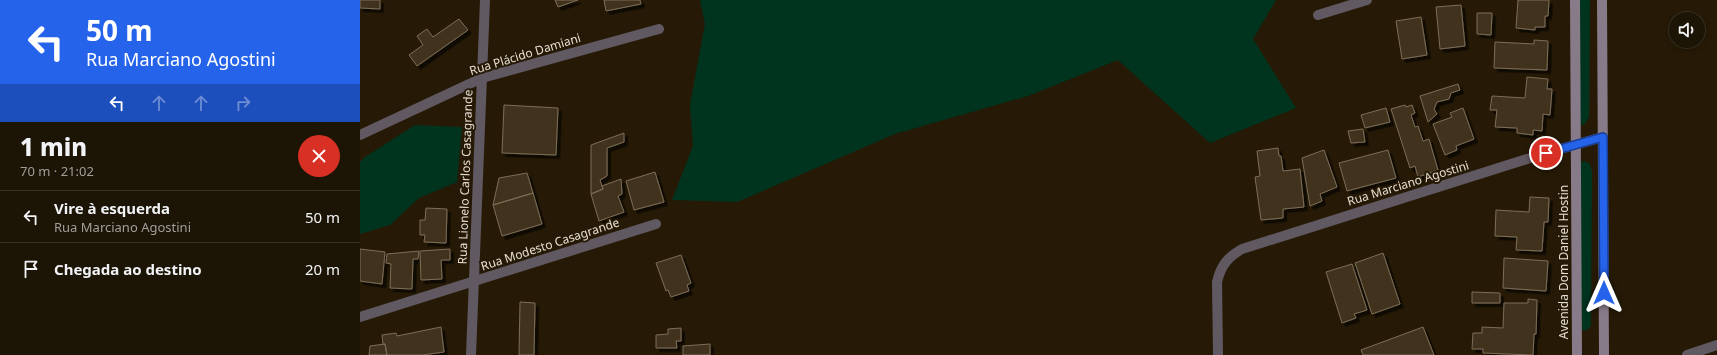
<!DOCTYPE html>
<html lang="pt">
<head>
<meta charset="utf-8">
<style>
	body { margin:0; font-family:"Noto Sans",sans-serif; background:#251d0e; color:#f1f3f6; height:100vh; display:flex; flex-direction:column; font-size:15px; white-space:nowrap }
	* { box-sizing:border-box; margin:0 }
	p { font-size:13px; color:#a09e9a }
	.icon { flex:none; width:22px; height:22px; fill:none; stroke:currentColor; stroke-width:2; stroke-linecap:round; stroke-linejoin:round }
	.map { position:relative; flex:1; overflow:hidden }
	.sheet { display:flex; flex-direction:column; background:#1c1404; width:360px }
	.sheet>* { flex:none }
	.guide { background:#2563eb; color:#fff; overflow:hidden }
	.tools { position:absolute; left:1309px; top:12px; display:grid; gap:8px }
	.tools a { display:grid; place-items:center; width:36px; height:36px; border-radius:50%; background:#1c1404; box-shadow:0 2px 6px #0003,0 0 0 1px #3a3326; font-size:20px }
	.pin { position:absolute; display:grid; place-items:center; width:34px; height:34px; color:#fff; margin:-17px; border:2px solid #fff; border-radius:50%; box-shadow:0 1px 4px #0007 }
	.me { position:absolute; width:44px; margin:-22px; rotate:0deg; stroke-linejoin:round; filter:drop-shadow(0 0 3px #0008) }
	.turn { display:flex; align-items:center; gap:14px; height:84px; padding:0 20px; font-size:18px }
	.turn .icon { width:52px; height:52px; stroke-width:2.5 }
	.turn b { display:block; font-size:28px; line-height:34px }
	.lanes { display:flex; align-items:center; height:38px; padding:0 20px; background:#0003; justify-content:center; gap:20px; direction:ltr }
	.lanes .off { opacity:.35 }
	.round { display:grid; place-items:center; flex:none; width:42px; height:42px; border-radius:21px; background:#251d0e }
	.overview { display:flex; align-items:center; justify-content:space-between; height:68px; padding:0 20px }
	h1 { font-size:24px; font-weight:800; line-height:30px }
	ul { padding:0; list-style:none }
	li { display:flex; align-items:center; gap:12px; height:52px; padding:0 20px; border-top:1px solid #3a3326 }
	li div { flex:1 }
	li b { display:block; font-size:15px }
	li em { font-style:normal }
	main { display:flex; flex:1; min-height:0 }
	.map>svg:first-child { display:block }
</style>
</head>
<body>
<main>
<section class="sheet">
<div class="guide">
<div class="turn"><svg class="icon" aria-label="left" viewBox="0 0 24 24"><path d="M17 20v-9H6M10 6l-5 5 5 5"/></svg><div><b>50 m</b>Rua Marciano Agostini</div></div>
<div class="lanes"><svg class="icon" aria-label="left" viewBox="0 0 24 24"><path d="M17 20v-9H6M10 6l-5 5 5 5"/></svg><svg class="icon off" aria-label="ahead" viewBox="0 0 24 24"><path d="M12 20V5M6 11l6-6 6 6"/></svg><svg class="icon off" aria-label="ahead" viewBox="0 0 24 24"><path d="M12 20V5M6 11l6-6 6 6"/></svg><svg class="icon off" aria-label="right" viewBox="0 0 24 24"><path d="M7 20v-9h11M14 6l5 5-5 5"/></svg></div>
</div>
<div class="overview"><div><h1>1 min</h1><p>70 m · 21:02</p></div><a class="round" style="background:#d93025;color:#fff"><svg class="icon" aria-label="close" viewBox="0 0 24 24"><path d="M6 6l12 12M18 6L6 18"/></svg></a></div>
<ul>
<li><svg class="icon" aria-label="left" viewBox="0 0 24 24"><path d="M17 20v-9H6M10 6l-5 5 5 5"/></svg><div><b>Vire à esquerda</b><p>Rua Marciano Agostini</p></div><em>50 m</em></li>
<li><svg class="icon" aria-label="arrive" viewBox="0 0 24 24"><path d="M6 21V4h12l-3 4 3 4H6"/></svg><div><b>Chegada ao destino</b></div><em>20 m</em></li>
</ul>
</section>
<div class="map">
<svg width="1357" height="355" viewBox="0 0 1357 355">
	<defs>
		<filter id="shadow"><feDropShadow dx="3.5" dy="3.5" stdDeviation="0" flood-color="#0009"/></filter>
	</defs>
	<rect width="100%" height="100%" fill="#261a06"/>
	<path fill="#00341e" d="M340,0h576l-23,39 43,69 -86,35 -92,-83 -90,36 -133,38 -158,68 -65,-2 21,-54 -3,-41 15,-81z
		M1215,0h15l-1,117 -5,8 -7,-2z
		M55,125l47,2 -5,55 -38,16 -29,27 -30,9v-72l5,-5z
		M1225,161l5,3 2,7 -1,155 -5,5 -7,-3 2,-166z"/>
	<path fill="#40331e" stroke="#7c6d57" filter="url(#shadow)" d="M0,0h20v9l-20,-1z
		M195,0h23l-20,7z
		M244,0h36l1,4 -35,7z
		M1158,0h31l-1,16h-3v11h-10v3l-19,-2z
		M1101,5l4,41 -25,3 -4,-42z
		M1117,13h15l-1,22 -14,-1z
		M1061,17l6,38 -25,4 -6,-38z
		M99,19l9,11 -51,36 -8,-11 14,-10 -6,-9 10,-7 6,8z
		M1174,40l14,1 -1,29 -53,-2 1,-26 39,2z
		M1167,77l21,2 -1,10h5l-2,26 -7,-1 -1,17 -9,-1v5l-16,-2v-5l-22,-1 2,-17h-7l2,-14 33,2z
		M1098,84l2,6 -9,3 -2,6 -12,3 -3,7 3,5 -9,8 -8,-26z
		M144,105l54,3 -2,47 -54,-2z
		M1045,105l1,2 6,-2 3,8 -4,2 4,12 3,-1 5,15 6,-2 9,31 -20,7 -3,-11 -5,2 -19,-59z
		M1026,108l4,14 -25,6 -4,-13z
		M1103,108l11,31 -18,7 1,4 -12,5 -12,-31 19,-7 -2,-4z
		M1003,129l2,13 -14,1 -3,-12z
		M264,133v9l-17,6v28l-7,4 3,9 -12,5v-49z
		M918,148l1,8h2l2,15 17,-2 4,38 -21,2v9l-22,2 -6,-43 5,-1 -3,-25z
		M964,150l13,37 -17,7 2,7 -12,5 -8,-48z
		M1028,150l8,28 -49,13 -8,-28z
		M295,172l9,30 -30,8 -8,-29z
		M167,173l6,20 -40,12 6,-27z
		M261,179l1,15 -4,2 6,16 -25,9 -8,-27 12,-5 -1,-3z
		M173,193l9,31 -40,12 -9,-31z
		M1170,197l19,1 -1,24h-4l-2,29 -26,-1 1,-13 -22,-1 1,-26 33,2z
		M66,208l21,1 -1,34 -22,-1 1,-7h-5v-15h5z
		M0,249l25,3 -3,32 -22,-3z
		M90,249v11h-9l1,19 -21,1 -1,-29z
		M59,251l-1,8h-5l-1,30 -22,-1 1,-24 -5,-1 1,-9z
		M1023,253l17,51 -28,10 -17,-51z
		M321,255l10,28 -4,2 2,6 -18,6 -3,-7 -2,1 -10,-28z
		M1144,258l44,3 -2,30 -43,-3z
		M992,264l15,46 -13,4 2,4 -14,5 -16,-51z
		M1112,292l28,1v10h-28z
		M1168,299l9,1 -1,34h-2l-1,21 -50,-2v-4h-11l1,-16h9v-6l21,1 1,-25h24z
		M160,302l15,1 -1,52h-15z
		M81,327l3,25 -22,3h-35l-2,-11h-2l-1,-9 14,-2 1,3z
		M1063,327l11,28h-71l-2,-5z
		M321,328v13h-5l1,7h-21v-13l12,-1v-5z
		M25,344l2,11h-18l1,-9z
		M350,344v11h-27v-9z"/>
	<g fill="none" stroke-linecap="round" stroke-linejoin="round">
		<path stroke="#615961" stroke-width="10" d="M958,15l49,-15
			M0,135l122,-57 177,-49
			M0,317l296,-93
			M111,355l14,-355
			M858,355l-1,-73c4,-17 11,-25 25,-33l304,-96 57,-16
			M1327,355l30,-10"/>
		<path stroke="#887b89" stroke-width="10" d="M1215,0l2,355
			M1242,0l2,355"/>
	</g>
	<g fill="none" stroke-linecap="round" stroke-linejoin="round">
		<defs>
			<path id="route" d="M1186,153l57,-16 1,156"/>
		</defs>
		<use href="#route" stroke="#184099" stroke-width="10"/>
		<use href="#route" stroke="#2563eb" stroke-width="7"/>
	</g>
	<g text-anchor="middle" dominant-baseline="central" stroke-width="4" stroke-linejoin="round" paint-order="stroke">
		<g font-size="12" fill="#e6ded2" stroke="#261a06">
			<text transform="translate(165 54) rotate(-17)">Rua Plácido Damiani</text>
			<text transform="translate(105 177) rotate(-88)">Rua Lionelo Carlos Casagrande</text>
			<text transform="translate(1048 183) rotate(-17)">Rua Marciano Agostini</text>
			<text transform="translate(190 244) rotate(-18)">Rua Modesto Casagrande</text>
			<text transform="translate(1203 262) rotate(-90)">Avenida Dom Daniel Hostin</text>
		</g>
	</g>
</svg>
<div class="tools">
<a><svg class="icon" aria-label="sound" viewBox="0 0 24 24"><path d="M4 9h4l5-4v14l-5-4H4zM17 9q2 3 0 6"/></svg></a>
</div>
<div class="pin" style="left:1186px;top:153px;background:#d93025"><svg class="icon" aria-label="arrive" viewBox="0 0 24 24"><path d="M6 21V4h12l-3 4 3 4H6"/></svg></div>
<svg class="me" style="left:1244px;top:293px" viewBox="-20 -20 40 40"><path d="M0-17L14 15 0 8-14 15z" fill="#2563eb" stroke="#fff" stroke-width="4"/></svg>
</div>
</main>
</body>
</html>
